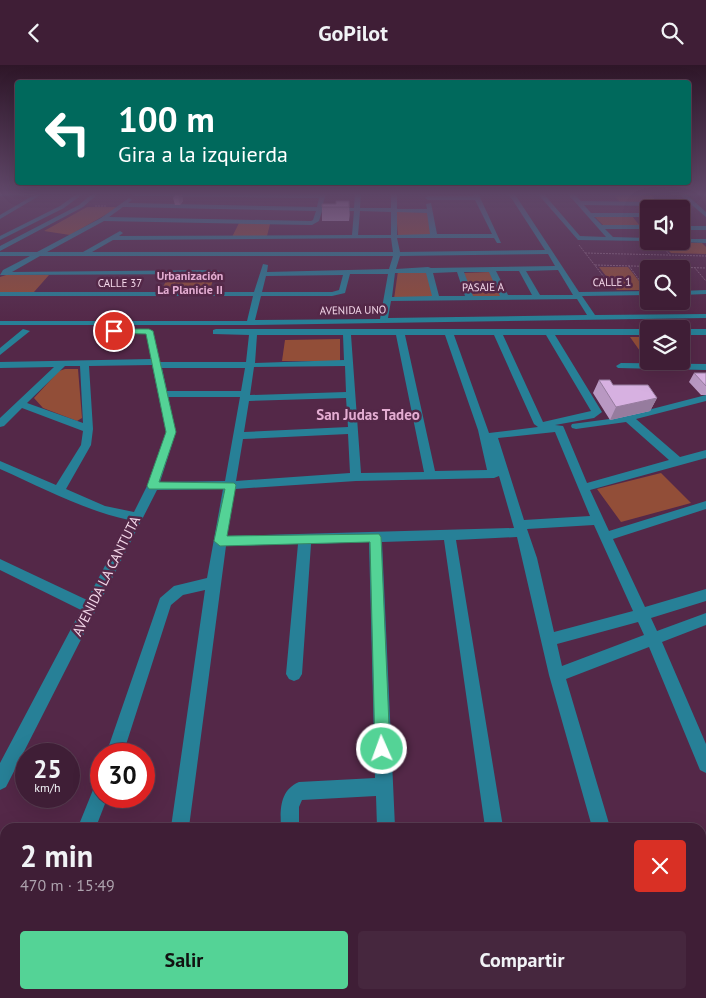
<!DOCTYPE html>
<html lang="es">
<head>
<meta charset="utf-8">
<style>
	body { margin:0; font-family:"PT Sans",sans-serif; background:#46273e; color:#f1f3f6; height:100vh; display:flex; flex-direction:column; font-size:19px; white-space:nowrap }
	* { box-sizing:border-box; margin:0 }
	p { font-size:16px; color:#ada2ad }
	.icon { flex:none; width:28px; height:28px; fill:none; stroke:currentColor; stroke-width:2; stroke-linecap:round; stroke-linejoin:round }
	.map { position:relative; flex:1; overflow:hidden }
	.drawer { position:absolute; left:0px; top:758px; width:706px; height:176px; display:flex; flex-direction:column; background:#3f1e36; border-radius:15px 15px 0 0; box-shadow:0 5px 20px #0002,0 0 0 1px #583c51 }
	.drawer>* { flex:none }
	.guide { position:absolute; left:15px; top:15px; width:676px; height:105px; border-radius:5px; box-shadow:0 5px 20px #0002,0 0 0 1px #583c51; background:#00695c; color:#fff; overflow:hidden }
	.controls { position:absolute; left:640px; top:135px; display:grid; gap:10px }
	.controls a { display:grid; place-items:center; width:50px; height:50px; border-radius:5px; background:#3f1e36; box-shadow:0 5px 20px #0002,0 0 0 1px #583c51; font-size:25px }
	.speed { position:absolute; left:15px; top:678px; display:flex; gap:10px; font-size:25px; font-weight:700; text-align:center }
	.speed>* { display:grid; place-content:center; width:65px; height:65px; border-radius:50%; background:#3f1e36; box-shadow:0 5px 20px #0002,0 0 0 1px #583c51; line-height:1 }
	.speed small { font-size:12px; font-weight:400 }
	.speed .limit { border:8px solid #d22; background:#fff; color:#111 }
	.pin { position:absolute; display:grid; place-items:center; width:42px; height:42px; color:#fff; margin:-21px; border:2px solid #fff; border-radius:50%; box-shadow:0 1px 5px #0007 }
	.me { position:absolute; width:55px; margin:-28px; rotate:358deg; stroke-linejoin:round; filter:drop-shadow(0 0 4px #0008) }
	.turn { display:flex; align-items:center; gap:18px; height:105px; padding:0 20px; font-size:22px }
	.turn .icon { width:65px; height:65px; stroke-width:2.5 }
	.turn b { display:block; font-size:35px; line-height:42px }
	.round { display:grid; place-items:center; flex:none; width:52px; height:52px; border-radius:5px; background:#46273e }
	.headline { display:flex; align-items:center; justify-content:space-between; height:85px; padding:0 20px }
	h1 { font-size:30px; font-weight:800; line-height:38px }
	.action { display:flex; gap:10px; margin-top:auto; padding:10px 20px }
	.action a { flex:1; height:58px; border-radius:5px; background:#54d396; color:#111; font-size:20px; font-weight:800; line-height:58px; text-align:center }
	.action a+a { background:#46273e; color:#f1f3f6 }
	header { display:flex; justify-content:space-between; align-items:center; height:65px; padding:0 20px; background:#3f1e36; font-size:22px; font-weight:800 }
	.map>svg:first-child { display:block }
</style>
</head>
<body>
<header><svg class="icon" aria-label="back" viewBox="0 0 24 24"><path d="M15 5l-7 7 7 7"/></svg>GoPilot<svg class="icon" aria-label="search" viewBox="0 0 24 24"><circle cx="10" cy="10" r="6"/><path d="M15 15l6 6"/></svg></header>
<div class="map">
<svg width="706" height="933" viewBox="0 0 706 933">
	<rect width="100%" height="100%" fill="#542848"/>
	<path fill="#924e38" d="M613,129l38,1 7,7h-38z
		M87,142h32l-49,28 -26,-4z
		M396,146l32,2 3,22h-33z
		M594,151h38l8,10 -37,-1z
		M239,158h29l2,1 -3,12 -35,1z
		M661,178h41l4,4v7l-35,-1z
		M599,202h29l18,23h-29z
		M398,206h29l7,26 -40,2z
		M490,207l12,24 -30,2 -8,-25z
		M6,210h43l-15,17 -34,1v-16z
		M169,210h43l3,1 -6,15 -2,1 -47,1z
		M630,272h19v24h32v-8l9,11 -40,1z
		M340,274v22h-58l3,-21z
		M65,304h13l4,49 -5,3 -34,-13 -9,-10 25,-27z
		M661,408l30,30 -70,19 -24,-33z"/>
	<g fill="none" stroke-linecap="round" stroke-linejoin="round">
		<path stroke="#8c6681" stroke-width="1" stroke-dasharray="2 1" stroke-linecap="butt" d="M95,141h12
			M658,176l12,14
			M579,180l32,41
			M585,188l121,3
			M595,200l111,3
			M629,201l14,19
			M694,202l12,14"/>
		<path fill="#278097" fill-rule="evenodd" d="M0,128h44l-44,26v-4l34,-20 -34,1z
			M78,128h6l-20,15 -64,32v-4l60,-30z
			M93,128h6l-16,14 -83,44v-5l79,-41z
			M133,128h193l-4,14 32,1 1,-15h6l-1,15h31v-15h6v16h30l-1,-5 5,-1 6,31h55l-17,-34h-47l-3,-2 3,-2h46l-2,-3h6l23,50h-4l-3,-5h-97l3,14 145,-2 -37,-57h6l65,99 70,-1v4l-67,1 13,19 111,-1v4l-456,7h-250v-4h247l6,-25h-253v-4h254l9,-28 5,1 -1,7 122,-3 4,-13h-353l-28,16 205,-2 4,2 -4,2 -217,1 3,-5 27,-14h-30v-4h37l64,-34 28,-20 3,2 -4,3 189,4 2,-9 -184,-2zM123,142l193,4 -3,9 -2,1 -202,-4zM322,146h32l-2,24 -233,1 4,-3 -3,-2 -37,21h-36l57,-31 208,4 7,-4zM360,146l31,1v23h-33zM397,147l30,1 3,21 -33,1zM391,173l2,14h-301l21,-12zM548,189l7,12 -124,2 -3,-1 -32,2 4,-13zM558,205l15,25h-33l-14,-24zM496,206h23l13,24h-24zM457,207l8,24h-26l-6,-23zM464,207h25l11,24h-27zM395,208h31l6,23 -40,1zM350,209h38l-8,45 -125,1 6,-24h71l13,-3zM343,210l-4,15 -7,2h-70l4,-16zM577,234l10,16 -199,3 3,-17z
			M537,128h6l37,43 26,1 -39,-44h6l8,8 82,1 3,2 -3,2 -79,-1 7,8h58v4h-55l8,8h47v4h-44l8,8 36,1v3h2l-73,-1z
			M600,128h106v3l-19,-1 19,17v5l-26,-22h-77z
			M681,161h25v4h-25z
			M681,174h25v4l-27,-1z
			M706,225v4l-25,1v-4z
			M23,264l7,2 -30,24v-7z
			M146,264l7,2 7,31h86l3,-27 -36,-1v-4l3,-1h433v6h-94l47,77 -8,6 -39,7 8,1 1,2 23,55 82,-23 -43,-38 -50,7 -4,-1 -1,-2 1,-2 45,-6 89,-23v6l-70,18 44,38 26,-7v8l-116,32 19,41 97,-30v8l-93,30 32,68 61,-18v12l-55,17 6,13 49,-18v12l-44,17 44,102v29l-6,-3 -51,-123 -83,32 44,148h-18l-43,-152 -32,-138 -61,3 47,287h-18l-41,-287 -62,2 13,285h-18l-1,-31 -74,4 -3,7v20h-18c-1,-18 -1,-37 18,-45l76,-4 -6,-236 -58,2 -9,130 -3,5 -5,2 -5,-2 -3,-5 12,-130 -72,2 -37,281h-18l34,-237 -22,5 -12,10 -48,149h-17l54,-156 14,-12 33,-8 16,-89 -66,1 -151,297 -6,3v-27l81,-153 -81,-40v-11l87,41 42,-80c-46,-10 -86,-32 -129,-51v-8l56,24 25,-40 2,-14 -61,-23 -18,18 -4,1v-9l54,-51 -54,1v-6l151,-3zM257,270h86l1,25 -89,3zM351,270h45l28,137 -63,1zM405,270h40l33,95 9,40 -52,1zM454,270h40l40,89 4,3 -49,6zM503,270h43l45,76 -48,11zM152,300l14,67 -19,54 -13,26 -29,-6 -39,-17 25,-44 2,-16 -4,-63zM65,301h15l3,57 -56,-20zM345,301l1,26 -96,3 4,-28zM162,303h83l-4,23h-74zM168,332h72l-15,84 -65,1 16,-50zM346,333l2,29 -104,5 5,-31zM555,367l35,84 -66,4 -26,-82zM348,369l2,39 -114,8 7,-42zM499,411l15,52 -287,8 8,-47 121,-8 138,-3zM594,460l39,86 -79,21 -17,-74 -10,-29zM638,557l6,13 -82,31 -5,-22z
			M681,264h25v6h-25z
			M621,298l85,1v6l-88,-2 -2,-2z
			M101,717v14h7l-12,31h-18l17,-42z
			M8,929h22l-1,4h-22z
			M143,929h22v4h-22z
			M507,929h22l1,4h-22z
			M637,929h22l2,4h-22z"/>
	</g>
	<path fill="#b998c2" d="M182,129l1,7 -3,4h-5l-2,-7z
		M349,136v20h-27v-14z
		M694,308h12v22h-5l-12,-13z
		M599,315l14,5 44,13 -7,13 -40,9 -17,-27z"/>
	<path fill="#967c9e" d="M182,129l1,7 -3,4 -2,-7z
		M349,136l1,14 -1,6z
		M657,333l-7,13 -40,9 6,-13z"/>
	<path fill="#d7b1e1" stroke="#967c9e" d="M176,129h6l-4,4h-5z
		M336,136h13v6h-27v-3h14z
		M694,308h12v13z
		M599,315h11l3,5h35l9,13 -41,9z"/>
	<linearGradient id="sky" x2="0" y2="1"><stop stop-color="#2e1628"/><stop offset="0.5" stop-color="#61486a"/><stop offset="1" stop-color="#61486a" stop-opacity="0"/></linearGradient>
	<rect width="706" height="258" fill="url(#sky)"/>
	<path fill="#54d396" stroke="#378962" d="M114,264h35l4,2 23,101 -17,50 75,1 2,2 -9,51 152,-2 2,3 9,212 -2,5 -6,3 -5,-3 -2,-5 -5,-207 -150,4 -6,-5 11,-52h-76l-2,-3 19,-54 -20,-98 -35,-1 -1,-2z"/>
	<g text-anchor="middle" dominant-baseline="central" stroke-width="5" stroke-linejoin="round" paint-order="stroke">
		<g font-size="11" fill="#f3d7e9" stroke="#542848">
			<text transform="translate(612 217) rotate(-1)">CALLE 1</text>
			<text x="120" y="218">CALLE 37</text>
			<text transform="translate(483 222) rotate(-1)">PASAJE A</text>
			<text transform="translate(353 245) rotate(-1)">AVENIDA UNO</text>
		</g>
		<g font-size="12" font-weight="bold" fill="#e4add2" stroke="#542848">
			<text x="190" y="210">Urbanización<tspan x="190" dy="14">La Planicie II</tspan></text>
		</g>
		<g font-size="14" fill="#f3d7e9" stroke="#542848">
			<text transform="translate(106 511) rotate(-63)">AVENIDA LA CANTUTA</text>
		</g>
		<g font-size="15" font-weight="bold" fill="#e4add2" stroke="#542848">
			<text x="368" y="349">San Judas Tadeo</text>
		</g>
	</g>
</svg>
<div class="controls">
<a><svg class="icon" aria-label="sound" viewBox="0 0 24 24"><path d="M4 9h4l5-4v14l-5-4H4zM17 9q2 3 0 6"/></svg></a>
<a><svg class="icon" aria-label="search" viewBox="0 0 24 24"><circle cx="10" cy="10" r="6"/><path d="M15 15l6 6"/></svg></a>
<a><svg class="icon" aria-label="layers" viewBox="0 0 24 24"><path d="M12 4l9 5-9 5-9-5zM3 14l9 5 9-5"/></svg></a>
</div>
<div class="speed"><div>25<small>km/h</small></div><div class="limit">30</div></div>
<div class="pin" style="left:114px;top:266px;background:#d93025"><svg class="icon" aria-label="arrive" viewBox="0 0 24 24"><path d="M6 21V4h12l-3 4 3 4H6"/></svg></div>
<svg class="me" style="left:382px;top:684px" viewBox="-20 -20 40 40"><circle r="17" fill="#54d396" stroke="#fff" stroke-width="3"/><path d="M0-11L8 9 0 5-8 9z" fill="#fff"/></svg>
<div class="guide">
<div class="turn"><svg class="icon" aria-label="left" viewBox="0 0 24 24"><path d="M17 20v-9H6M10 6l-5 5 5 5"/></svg><div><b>100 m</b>Gira a la izquierda</div></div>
</div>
<section class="drawer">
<div class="headline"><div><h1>2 min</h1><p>470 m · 15:49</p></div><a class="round" style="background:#d93025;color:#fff"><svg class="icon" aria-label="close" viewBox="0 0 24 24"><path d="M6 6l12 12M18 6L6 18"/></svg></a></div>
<div class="action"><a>Salir</a><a>Compartir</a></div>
</section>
</div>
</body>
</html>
